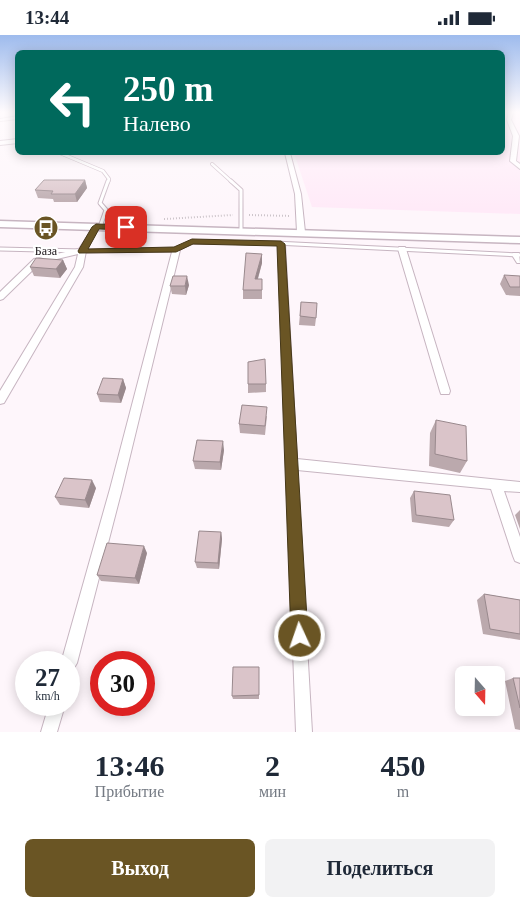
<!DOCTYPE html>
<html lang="ru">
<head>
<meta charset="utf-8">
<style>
	body { margin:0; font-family:"Times New Roman",serif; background:#f2f2f3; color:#1f2937; height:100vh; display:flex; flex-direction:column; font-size:19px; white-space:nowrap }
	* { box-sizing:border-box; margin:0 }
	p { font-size:16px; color:#747a83 }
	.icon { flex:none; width:28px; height:28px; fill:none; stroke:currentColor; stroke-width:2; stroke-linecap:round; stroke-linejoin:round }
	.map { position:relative; height:697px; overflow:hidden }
	.sheet { display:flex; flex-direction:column; background:#fff; flex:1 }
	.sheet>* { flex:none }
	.guide { position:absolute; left:15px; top:15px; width:490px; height:105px; border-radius:8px; box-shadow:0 2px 12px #0003; background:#00695c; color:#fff; overflow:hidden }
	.needle { width:32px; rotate:160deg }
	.buttons { position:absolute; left:455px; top:631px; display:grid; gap:10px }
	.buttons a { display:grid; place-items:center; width:50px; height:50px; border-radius:8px; background:#fff; box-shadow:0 2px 12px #0003; font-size:25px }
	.speed { position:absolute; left:15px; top:616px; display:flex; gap:10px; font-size:25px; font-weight:700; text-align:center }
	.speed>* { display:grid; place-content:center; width:65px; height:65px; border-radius:50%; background:#fff; box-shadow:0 2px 12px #0003; line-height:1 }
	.speed small { font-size:12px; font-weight:400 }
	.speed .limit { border:8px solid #d22; background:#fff; color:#111 }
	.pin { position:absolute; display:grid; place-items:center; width:42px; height:42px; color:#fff; margin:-21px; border-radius:10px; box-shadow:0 2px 8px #0006 }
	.me { position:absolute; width:55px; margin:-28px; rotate:357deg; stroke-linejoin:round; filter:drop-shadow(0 0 4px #0008) }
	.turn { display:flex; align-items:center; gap:18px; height:105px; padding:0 25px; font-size:22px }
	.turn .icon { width:65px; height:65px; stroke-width:2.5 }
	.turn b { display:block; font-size:35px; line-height:42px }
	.eta { display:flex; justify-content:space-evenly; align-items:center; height:85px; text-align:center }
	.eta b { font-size:30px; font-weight:600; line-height:35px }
	.cta { display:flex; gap:10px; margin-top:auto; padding:10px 25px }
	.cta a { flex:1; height:58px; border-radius:8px; background:#6a5524; color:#fff; font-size:20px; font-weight:600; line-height:58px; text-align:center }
	.cta a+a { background:#f2f2f3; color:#1f2937 }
	.status { display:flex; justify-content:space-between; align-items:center; height:35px; padding:0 25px; background:#fff; direction:ltr }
	.status svg { height:14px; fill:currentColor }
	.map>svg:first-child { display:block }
</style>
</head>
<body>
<div class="status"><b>13:44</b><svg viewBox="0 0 49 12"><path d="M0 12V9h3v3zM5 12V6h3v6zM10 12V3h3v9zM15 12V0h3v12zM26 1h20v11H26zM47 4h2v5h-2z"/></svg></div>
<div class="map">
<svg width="520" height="697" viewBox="0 0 520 697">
	<rect width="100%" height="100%" fill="#fef6fb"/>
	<path fill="#ffeaf8" d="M503,77h17v102l-208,-7 -18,-54h208z"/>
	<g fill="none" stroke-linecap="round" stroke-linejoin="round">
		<defs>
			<path id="service-far1" d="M60,118l43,18 6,8 -1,3
				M212,129l20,18"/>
			<path id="service" d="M231,146l10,9v40
				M100,192l6,-17 -6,-7 8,-22
				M0,214l82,2 94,-1 16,-8 83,1 245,12"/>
			<path id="minor" d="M509,77h4l-2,8 8,16 -3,25 4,3v5l-10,-8 3,-25 -6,-16z
				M18,81v3l-18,2v-2z
				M18,104v4l-18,2v-4z
				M285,118h5l11,41 4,38 -4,2 -4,-2 -2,-38z
				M94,191l5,1 -13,24 -3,16 -79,136 -4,1v-13l75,-124 3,-13 -38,9 -37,36 -3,1v-8l34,-33 45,-10z
				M278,207l7,2 12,215 223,23v10l-16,-1 16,46v26l-5,-2 -2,-5 -22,-67 -194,-19 15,262h-16z
				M399,212h6l1,2 44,142 -1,3h-8l-1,-3 -42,-142z
				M173,213h3l4,2 -58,239 -45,174 -3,5 -5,3v-8h-8l49,-174z
				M513,218h6l1,10h-3l-5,-8z
				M49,670h16l-8,27h-16z"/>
			<path id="secondary" d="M0,186l520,16v6l-520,-16z"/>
		</defs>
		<use href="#service-far1" stroke="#c7b5c1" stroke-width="4"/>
		<use href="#service" stroke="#c7b5c1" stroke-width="5"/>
		<use href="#minor" stroke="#c7b5c1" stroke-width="2"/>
		<use href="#secondary" stroke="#c7b5c1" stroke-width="3"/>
		<path stroke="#9b9398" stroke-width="2" stroke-dasharray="0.5 2.5" stroke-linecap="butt" d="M249,180l42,1
			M164,184l69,-4"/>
		<use href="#service-far1" stroke="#fff" stroke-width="2.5"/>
		<use href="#service" stroke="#fff" stroke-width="3"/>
		<use href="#minor" fill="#fff" fill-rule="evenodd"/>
		<use href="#secondary" fill="#fff" fill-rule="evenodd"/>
	</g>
	<path fill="#bba9ad" d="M335,118h15l-1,1h-13z
		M85,145l2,8 -10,14h-23l-1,-3 -15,-1 -3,-8z
		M262,219v9l-4,16h4v20h-19v-9z
		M63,225l4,9 -7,9 -26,-2 -4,-9z
		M504,240l16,12v9l-14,-1 -6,-11z
		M189,250l-3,10 -14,-1 -2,-8z
		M301,267l15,16 -1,8 -16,-1z
		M248,327l18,22v8l-18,1z
		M123,344l3,9 -5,15 -21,-1 -3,-8z
		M267,381l-2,19 -25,-2 -1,-9z
		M436,385l31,41 -7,12 -31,-7 1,-33z
		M224,415l-3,20 -26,-1 -2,-8z
		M96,453l-7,20 -29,-3 -5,-8z
		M414,456l40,29 -5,7 -37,-5 -2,-24z
		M520,475v19l-5,-14z
		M221,497l1,7 -3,30 -22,-1 -2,-6z
		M147,518l-8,31 -38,-3 -4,-6z
		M484,559l36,6v40l-37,-6 -6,-34z
		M259,632v32h-26l-1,-3z
		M513,643h7v52l-5,-1 -10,-48z"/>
	<path fill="#99898d" d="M85,145l2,8 -10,14 -2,-8z
		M262,219v9l-7,25v-9z
		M63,225l4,9 -7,9 -4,-9z
		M187,241l2,9 -3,10 -1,-9z
		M123,344l3,9 -5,15 -3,-8z
		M223,406l1,9 -3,20 -1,-8z
		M92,445l4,8 -7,20 -4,-8z
		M221,497l1,7 -3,30 -1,-6z
		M144,511l3,7 -8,31 -4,-6z"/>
	<path fill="#dac4c9" stroke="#99898d" d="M44,145h41l-10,14h-24l2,-3 -18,-1z
		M246,218l16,1 -7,25h7v11h-19z
		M36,223l27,2 -7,9 -26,-2z
		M504,240l16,1v11h-10z
		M173,241h14l-2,10h-15z
		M301,267l16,1 -1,15 -16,-2z
		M265,324l1,25h-18v-22z
		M103,343l20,1 -5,16 -21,-1z
		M242,370l25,2 -2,19 -26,-2z
		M436,385l30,6 1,35 -32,-7z
		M197,405l26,1 -3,21 -27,-1z
		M64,443l28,2 -7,20 -30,-3z
		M414,456l36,4 4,25 -38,-5z
		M199,496l22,1 -3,31 -23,-1z
		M107,508l37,3 -9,32 -38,-3z
		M484,559l36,6v34l-30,-5z
		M233,632h26v28l-27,1z
		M513,643h7v30z"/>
	<linearGradient id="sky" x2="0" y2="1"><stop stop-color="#9ebbed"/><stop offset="0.44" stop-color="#fffbfd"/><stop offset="1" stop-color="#fffbfd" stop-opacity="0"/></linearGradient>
	<rect width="520" height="175" fill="url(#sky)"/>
	<path fill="#6a5524" stroke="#453717" d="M96,189l30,1 4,2 -4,3 -27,-1 -11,20 86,-2 18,-8 89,2 4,3 23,392 -2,6 -6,3 -7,-3 -2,-6 -14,-390 -84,-2 -17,8 -97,1 -1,-2 14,-24z"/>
	<defs>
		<symbol id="bus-disc" viewBox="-11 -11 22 22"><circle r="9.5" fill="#6a5524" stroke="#fff"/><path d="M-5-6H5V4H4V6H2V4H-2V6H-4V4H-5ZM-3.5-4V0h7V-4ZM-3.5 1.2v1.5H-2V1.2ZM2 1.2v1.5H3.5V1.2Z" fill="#fff"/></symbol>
	</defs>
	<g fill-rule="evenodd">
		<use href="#bus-disc" x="32" y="179" width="28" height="28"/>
	</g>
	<g text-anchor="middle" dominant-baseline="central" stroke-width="4.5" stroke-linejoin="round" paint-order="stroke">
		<g font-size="12" fill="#150f13" stroke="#fff">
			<text x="46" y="216">База</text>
		</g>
	</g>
</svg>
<div class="buttons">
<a><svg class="needle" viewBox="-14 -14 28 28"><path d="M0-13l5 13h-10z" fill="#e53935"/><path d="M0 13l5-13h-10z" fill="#747a83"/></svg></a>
</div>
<div class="speed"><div>27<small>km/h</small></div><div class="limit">30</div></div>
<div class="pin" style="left:126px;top:192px;background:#d93025"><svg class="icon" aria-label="arrive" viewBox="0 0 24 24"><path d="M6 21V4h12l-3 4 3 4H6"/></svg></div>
<svg class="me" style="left:300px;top:601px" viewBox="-20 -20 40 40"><circle r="17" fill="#6a5524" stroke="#fff" stroke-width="3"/><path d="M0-11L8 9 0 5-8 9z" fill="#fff"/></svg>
<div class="guide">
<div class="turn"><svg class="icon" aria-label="left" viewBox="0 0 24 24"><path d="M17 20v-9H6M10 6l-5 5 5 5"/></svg><div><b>250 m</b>Налево</div></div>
</div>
</div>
<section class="sheet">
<div class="eta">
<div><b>13:46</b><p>Прибытие</p></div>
<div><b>2</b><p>мин</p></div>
<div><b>450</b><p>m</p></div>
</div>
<div class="cta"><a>Выход</a><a>Поделиться</a></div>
</section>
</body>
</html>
